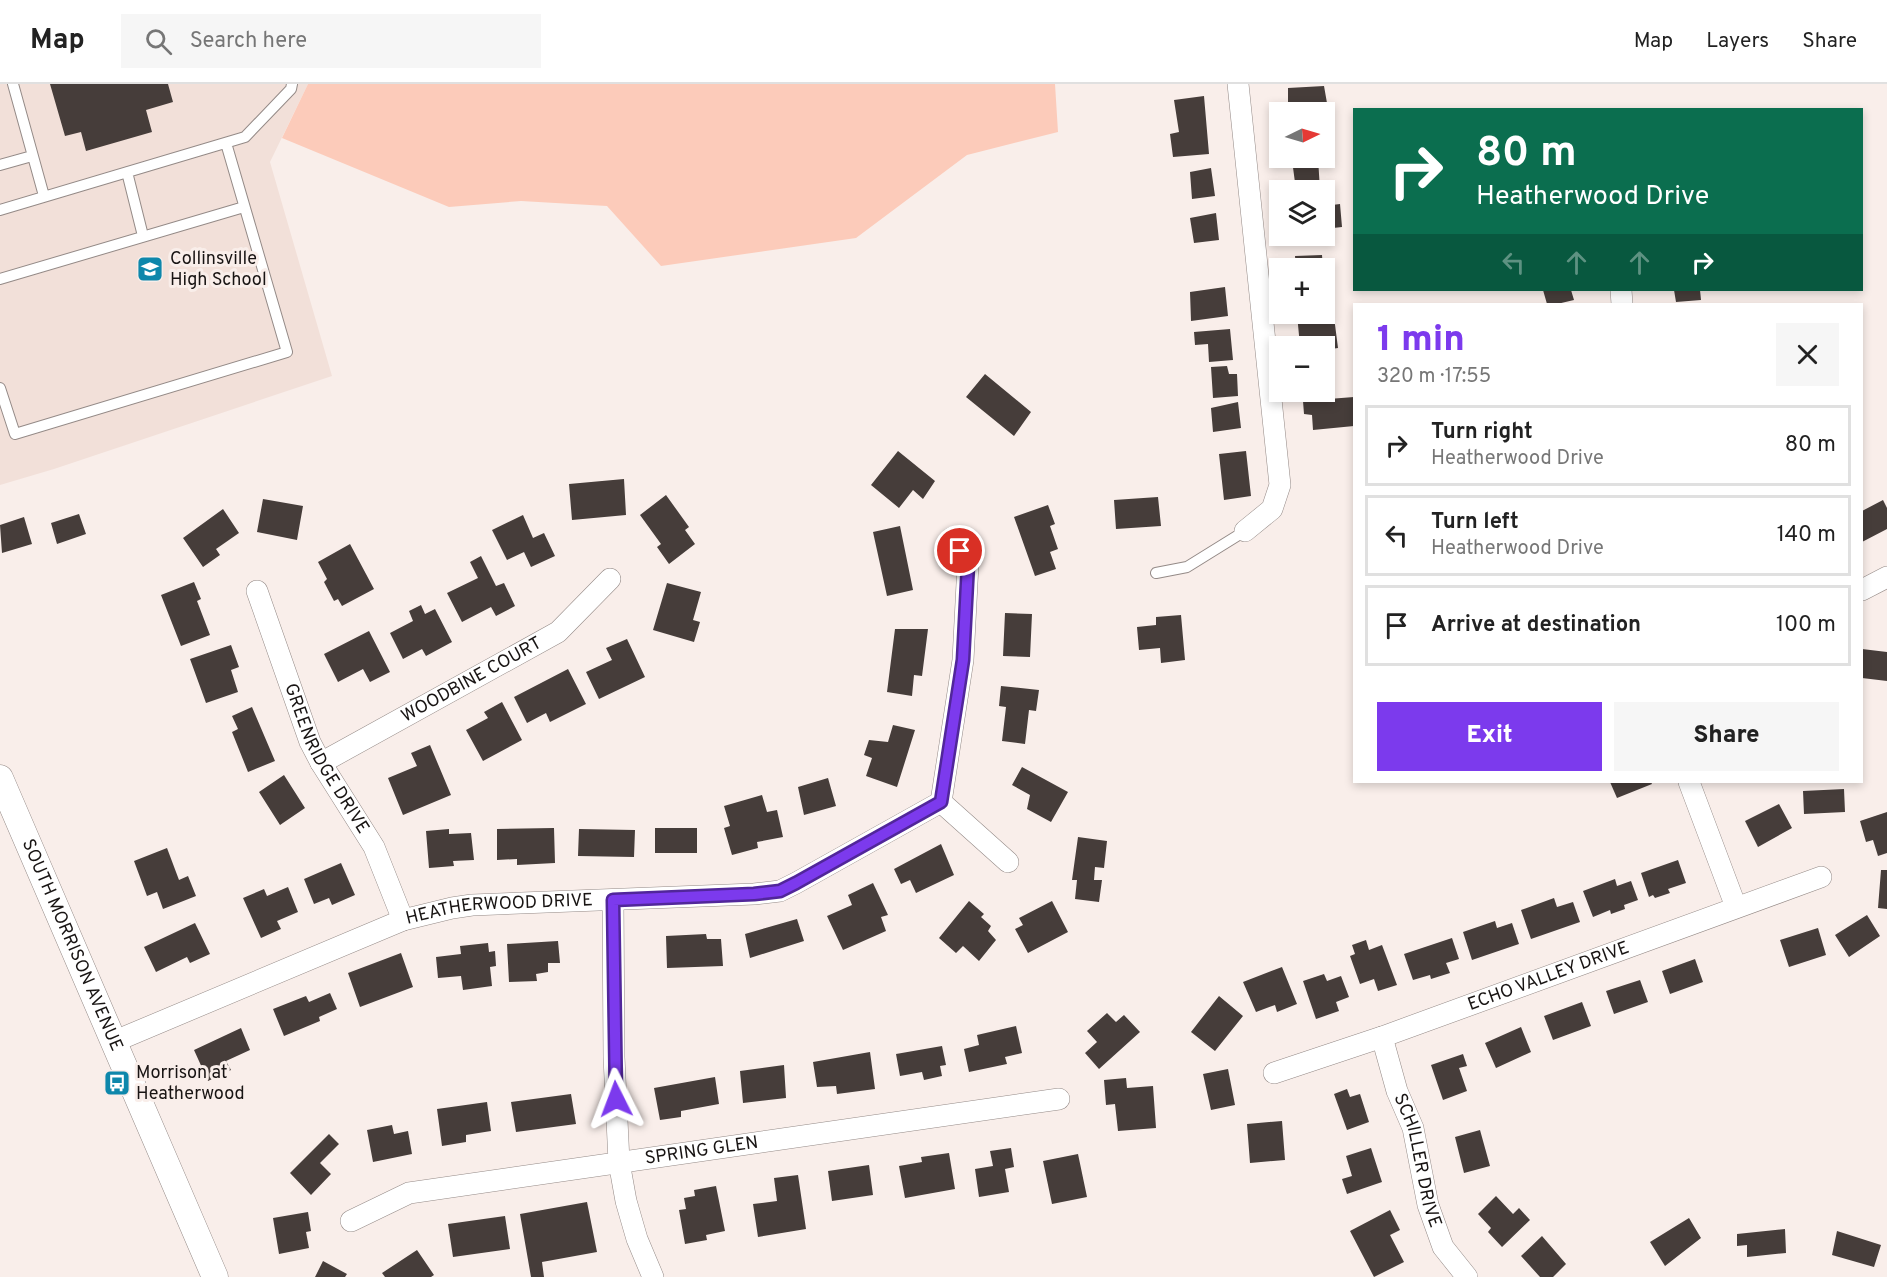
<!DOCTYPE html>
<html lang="en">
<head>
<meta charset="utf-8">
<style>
	body { margin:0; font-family:Overpass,sans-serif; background:#f6f6f6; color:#222; height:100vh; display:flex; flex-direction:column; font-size:22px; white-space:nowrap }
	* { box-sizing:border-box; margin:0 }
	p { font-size:20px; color:#767676 }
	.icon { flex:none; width:33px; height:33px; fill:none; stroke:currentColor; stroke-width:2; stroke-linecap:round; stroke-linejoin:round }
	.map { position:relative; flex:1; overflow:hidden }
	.sheet { position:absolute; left:1353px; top:219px; width:510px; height:480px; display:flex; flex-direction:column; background:#fff; border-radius:0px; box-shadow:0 3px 9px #0003 }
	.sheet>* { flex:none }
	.guide { position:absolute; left:1353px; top:24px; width:510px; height:183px; border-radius:0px; box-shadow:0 3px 9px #0003; background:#0b6e4f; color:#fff; overflow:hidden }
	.needle { width:39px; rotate:85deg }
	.buttons { position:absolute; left:1269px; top:18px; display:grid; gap:12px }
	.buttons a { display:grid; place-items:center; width:66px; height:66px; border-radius:0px; background:#fff; box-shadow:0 3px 9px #0003; font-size:30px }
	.pin { position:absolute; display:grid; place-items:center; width:51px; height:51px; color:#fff; margin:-26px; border:3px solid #fff; border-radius:50%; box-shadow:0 2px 6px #0007 }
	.me { position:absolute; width:66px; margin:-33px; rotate:357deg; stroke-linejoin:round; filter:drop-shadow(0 0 4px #0008) }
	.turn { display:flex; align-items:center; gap:21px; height:126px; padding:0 24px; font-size:27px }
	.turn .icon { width:78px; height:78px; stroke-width:2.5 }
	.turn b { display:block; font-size:42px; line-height:51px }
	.lanes { display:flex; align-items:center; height:57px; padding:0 24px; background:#0003; justify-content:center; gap:30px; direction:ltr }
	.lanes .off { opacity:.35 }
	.round { display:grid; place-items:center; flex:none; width:63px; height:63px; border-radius:0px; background:#f6f6f6 }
	.head { display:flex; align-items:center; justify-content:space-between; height:102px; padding:0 24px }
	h1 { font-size:36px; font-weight:800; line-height:45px; color:#7c3aed }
	.cta { display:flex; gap:12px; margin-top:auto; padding:12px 24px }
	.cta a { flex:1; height:69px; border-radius:0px; background:#7c3aed; color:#fff; font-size:24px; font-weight:800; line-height:69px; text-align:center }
	.cta a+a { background:#f6f6f6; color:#222 }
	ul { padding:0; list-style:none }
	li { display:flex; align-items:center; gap:18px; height:81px; margin:0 12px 9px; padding:0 12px; border:3px solid #e0e0e0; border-radius:0px }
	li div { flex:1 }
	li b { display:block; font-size:22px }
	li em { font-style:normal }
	header { display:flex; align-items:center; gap:36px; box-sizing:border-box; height:84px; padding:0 30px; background:#fff; border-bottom:2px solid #e0e0e0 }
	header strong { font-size:28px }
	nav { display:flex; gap:33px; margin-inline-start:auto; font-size:21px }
	.search { width:420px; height:54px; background:#f6f6f6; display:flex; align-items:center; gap:15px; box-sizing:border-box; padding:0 21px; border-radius:0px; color:#767676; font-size:22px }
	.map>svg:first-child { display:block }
</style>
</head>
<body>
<header>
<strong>Map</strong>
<div class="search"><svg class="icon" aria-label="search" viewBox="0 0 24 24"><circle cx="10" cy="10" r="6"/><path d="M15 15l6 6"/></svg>Search here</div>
<nav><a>Map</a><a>Layers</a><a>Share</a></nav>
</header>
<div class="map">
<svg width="1887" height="1193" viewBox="0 0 1887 1193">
	<rect width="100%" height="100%" fill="#f9eeea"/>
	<path fill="#f2e0d9" d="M0,0h308l-38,78 62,214 -278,93 -54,16z"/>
	<path fill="#fccbba" d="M308,0h747l3,48 -91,23 -111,83 -195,28 -54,-60 -86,-5 -72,6 -167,-69z"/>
	<path fill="#463d3a" d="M50,0h118l5,18 -27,8 6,22 -66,19 -5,-19 -16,4z
		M1324,2l3,17h-6v9h-33v-24z
		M1204,12l5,58 -36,3 -3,-23 9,-2 -5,-32z
		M1318,74l2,32h-24l-4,-30z
		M1211,84l4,28 -23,3 -2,-27z
		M1340,120l2,23 -18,2v-23z
		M1216,129l3,27 -25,3 -4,-25z
		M1322,171l1,13h-27l-1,-12z
		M1225,203l3,29 -37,5 -1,-29z
		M1543,206h28l3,10 -17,4h-10z
		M1674,206h26l1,10 -25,2z
		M1333,225l5,39 -14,2v-4h-24l-3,-32h27v-4z
		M1230,245l3,31 -24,2 -1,-18 -13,1 -1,-13z
		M1324,275h4l3,29 -7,1z
		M1227,282l2,8h8l1,22 -25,2 -2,-31z
		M985,290l46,38 -17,24 -48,-39z
		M1354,313v29l-41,4 -1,-15 -8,-1 -1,-13z
		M1238,318l3,26 -28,4 -2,-24z
		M898,367l37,30 -12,18 -10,-9 -14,18 -28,-23z
		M1246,367l5,45 -27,4 -5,-46z
		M624,395l2,36 -54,5 -3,-36z
		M666,411l23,32 -4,3 10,14 -26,20 -12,-17 4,-3 -21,-29z
		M1158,413l3,29 -45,3 -2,-29z
		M263,415l40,7 -6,34 -40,-8z
		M1883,416l4,8v21l-25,13v-31z
		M1048,421l7,19 -5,2 8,23 -8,3 6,17 -21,7 -21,-59z
		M223,425l16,24 -23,16 4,6 -17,12 -20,-29z
		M79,430l7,20 -29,10 -6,-21z
		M523,431l10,23 11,-5 11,23 -24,11 -7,-15 -17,8 -15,-30z
		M24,433l8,27 -30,9 -2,-28z
		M900,442l13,64 -26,6 -14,-64z
		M350,460l24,45 -32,17 -4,-7 -4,2 -10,-19 3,-3 -9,-17z
		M481,472l15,30 8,-3 11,23 -19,10 -5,-9 -29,15 -15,-29 31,-15 -8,-16z
		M194,498l7,17 -4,2 13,34 -29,11 -20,-51z
		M667,499l34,9 -8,28 7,2 -6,20 -41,-12z
		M421,521l4,9 10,-5 17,33 -26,14 -4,-7 -19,10 -13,-26 23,-12 -4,-10z
		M1005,529l27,1 -2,43 -27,-1z
		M1181,531l4,45 -24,3 -1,-15 -21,2 -2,-23 19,-2v-8z
		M895,545h33l-6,47 -8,-1 -2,21 -25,-4z
		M369,547l21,41 -20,10 -7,-13 -25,13 -14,-28z
		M627,555l18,38 -46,22 -13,-27 26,-12 -6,-12z
		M231,561l8,22 -8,3 7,22 -32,11 -16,-44z
		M1862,565l25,3v29l-25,-3z
		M568,585l18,35 -36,18 -4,-9 -19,10 -13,-26z
		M1001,602l38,4 -3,21 -7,-1 -4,34 -23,-3 4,-34 -7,-1z
		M502,618l20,38 -39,21 -17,-31 22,-12 -4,-6z
		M252,623l23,54 -27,11 -16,-40 6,-3 -6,-13z
		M893,641l22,5 -18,57 -31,-11 6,-18 -8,-3 5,-15 19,2z
		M430,661l21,50 -48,20 -15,-37 29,-12 -6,-13z
		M1022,683l46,25 -17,30 -24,-13 3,-14 -18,-10z
		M284,691l21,33 -25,17 -21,-33z
		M828,694l8,28 -32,9 -6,-28z
		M1610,698h41l1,2 -35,14z
		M1844,705l1,23 -41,2 -1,-23z
		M762,711l5,17 10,-2 6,27 -26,5 1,6 -26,7 -8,-27 6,-2 -6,-20z
		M1779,720l13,24 -34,19 -13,-26z
		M1887,728v41l-9,3 -5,-16 -7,2 -6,-21z
		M554,744l1,35 -38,2v-6l-20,1v-31z
		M655,744h42v25h-42z
		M449,745v5l22,-1 3,27 -21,1 1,5 -25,2 -3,-37z
		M579,745l56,1 -1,27 -56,-1z
		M1078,753l29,4 -3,27 -9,-1 -1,13h8l-3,22 -24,-3 2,-19h-5z
		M941,760l13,31 -38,18 -6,-13 -9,4 -7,-15z
		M167,764l12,32 9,-4 8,20 -33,13 -6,-17 -10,4 -13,-35z
		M1678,776l8,23 -18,6 2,4 -15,5 -2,-3 -4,2 -8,-24z
		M341,779l14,32 -23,10 -3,-7 -15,6 -10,-25z
		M1881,786h6v39l-9,-1z
		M1615,795l2,7 14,-5 7,19 -14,5 1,4 -14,5 -1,-4 -17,7 -10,-26z
		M873,799l15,32 -7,2 5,14 -43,19 -16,-34 25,-11 -4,-10z
		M288,803l10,25 -21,9 4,8 -20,9 -18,-40 21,-9 3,7z
		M1554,814l3,9 16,-5 7,20 -49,17 -10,-29z
		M969,817l15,13 -3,3 10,9 -3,5 8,9 -17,21 -16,-15 -7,7 -17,-15z
		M1052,817l16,31 -40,21 -13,-24 8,-4 -4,-7z
		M1867,831l13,21 -31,21 -14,-22z
		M797,835l7,22 -54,17 -5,-24z
		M1495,837l2,7 15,-5 7,21 -47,16 -9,-28z
		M195,839l15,31 -20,9 -3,-6 -31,15 -12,-25z
		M1818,844l8,27 -37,12 -9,-27z
		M706,850l1,5h14l2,27 -56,2 -1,-32z
		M1452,854l7,21 -13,4 4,10 -19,6 -1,-4 -17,5 -9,-26z
		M1366,856l3,10 13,-5 15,40 -19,6 -4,-12 -14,5 -10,-28 5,-2 -3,-9z
		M558,857l2,22h-12v9l-12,2 1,7 -28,1 -2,-38z
		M488,859l1,9 6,-1 1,15 -6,1 2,19 -29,4 -2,-14 -23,2 -2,-21 25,-3 -1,-8z
		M401,869l12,34 -53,20 -12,-34z
		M1695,875l8,23 -33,12 -8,-23z
		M1282,883l15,37 -20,8 -2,-7 -19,7 -13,-30z
		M1324,890l3,7 14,-5 8,21 -13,5 3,9 -23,8 -13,-38z
		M1640,896l8,22 -34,12 -8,-23z
		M330,909l7,16 -18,8 1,4 -36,15 -11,-27 33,-13 3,6z
		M1219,912l24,20 -28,35 -24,-19z
		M1582,918l9,24 -38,14 -9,-24z
		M1107,929l9,9 8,-7 16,17 -41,37 -14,-16 12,-11 -10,-11z
		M1016,942l6,27 -17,4 2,7 -38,8 -5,-23 15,-4 -2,-10z
		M1521,943l10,25 -35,16 -11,-25z
		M241,944l9,22 -24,11 5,9 -23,11 -14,-31z
		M942,962l4,19 -6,1 2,10 -18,4 -2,-8 -22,4 -4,-22z
		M870,968l5,37 -38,5 -1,-8 -19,1 -4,-25z
		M1463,970l4,12 -8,2 8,23 -24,9 -12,-35z
		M784,981l2,33 -43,5 -3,-32z
		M1228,985l7,36 -24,5 -8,-36z
		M715,993l4,27 -38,7v6l-21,3 -6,-32z
		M1126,994l1,10 26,-2 3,42 -38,3 -3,-27 -9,1 -2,-25z
		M1347,1005l3,8 10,-3 9,28 -22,8 -13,-36z
		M571,1010l5,30 -60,8 -5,-30z
		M487,1018l4,29 -25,4v7l-24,4 -5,-37z
		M1282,1037l3,39 -35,3 -3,-39z
		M392,1041l2,9 14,-3 4,23 -39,8 -6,-32z
		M1480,1046l10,36 -26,7 -9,-36z
		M329,1050l10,10 -19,19 11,11 -20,21 -21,-22z
		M1011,1064l3,19 -9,2 4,23 -30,5 -4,-28 18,-3 -3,-15z
		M1371,1064l11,34 -35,12 -5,-15 10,-3 -6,-20z
		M949,1069l6,36 -50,9 -6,-32 23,-4 -1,-5z
		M1078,1070l9,43 -35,7 -9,-43z
		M869,1081l4,30 -41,6 -4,-30z
		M798,1091l8,54 -48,8 -5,-33 24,-3 -3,-23z
		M716,1102l9,45 -19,4 1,5 -22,4 -6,-34 7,-1 -2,-11 11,-2 -1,-6z
		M1496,1112l17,18 6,-6 11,12 -28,27 -14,-15 3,-4 -13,-14z
		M587,1118l10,50 -55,10 2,15h-13l-11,-63z
		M1390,1126l10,20 -10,5 14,27 -30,15 -24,-46z
		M308,1128l3,19 -5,1 3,16 -30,6 -6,-36z
		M505,1132l5,33 -57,8 -5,-33z
		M1689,1134l12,20 -36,28 -15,-24z
		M1785,1145l1,24 -39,4v-12l-10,1v-12z
		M1837,1147l44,14 -7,22 -42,-12z
		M1542,1152l24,28 -13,13h-13l-19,-21z
		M417,1166l17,25 -3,2h-46l-3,-4z
		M323,1177l24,13 -2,3h-30z"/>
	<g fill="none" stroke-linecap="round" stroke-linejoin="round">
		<defs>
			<path id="service" d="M13,0l31,112
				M0,81l32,-9
				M127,88l16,64
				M0,126l245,-73 46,-48 1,-5
				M0,195l244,-72
				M0,304l15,46 272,-82 -61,-209
				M1156,489l31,-6 58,-36"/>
			<g id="minor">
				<path d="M1238,0l42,401 -8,24 -27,22"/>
				<path d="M1621,206l1,14"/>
				<path d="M1862,506l25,-13"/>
				<path id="s1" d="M257,507l53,151 11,21 53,84 29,73"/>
				<path id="s2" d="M321,679l237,-131 52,-53"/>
				<path d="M1689,698l47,125"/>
				<path d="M941,718l67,60"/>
				<path d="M613,816l1,157 5,105 7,39 11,38 16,38"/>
				<path id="s3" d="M1382,953l15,54 16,37 15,77 15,42 24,30"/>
				<path id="s4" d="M113,958l290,-122 49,-12 20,-3 282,-11 26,-3 16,-8 145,-81 22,-142 5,-96 -16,-26"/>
				<path id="s5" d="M1274,989l108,-36 439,-160"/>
				<path id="s6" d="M351,1137l58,-28 650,-94"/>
			</g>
			<g id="tertiary">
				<path id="s7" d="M0,694l215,499"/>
			</g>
		</defs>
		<use href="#service" stroke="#948a87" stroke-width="12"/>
		<use href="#minor" stroke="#948a87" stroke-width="22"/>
		<use href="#tertiary" stroke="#948a87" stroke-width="27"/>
		<use href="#service" stroke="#fff" stroke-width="10"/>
		<use href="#minor" stroke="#fff" stroke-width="21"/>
		<use href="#tertiary" stroke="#fff" stroke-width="26"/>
	</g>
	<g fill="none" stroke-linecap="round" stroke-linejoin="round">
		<defs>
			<path id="route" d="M616,1015l-3,-199 141,-6 26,-3 16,-8 145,-81 22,-142 5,-96 -8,-13"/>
		</defs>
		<use href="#route" stroke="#51269a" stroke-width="15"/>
		<use href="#route" stroke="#7c3aed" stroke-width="10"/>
	</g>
	<defs>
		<symbol id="school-square" viewBox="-11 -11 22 22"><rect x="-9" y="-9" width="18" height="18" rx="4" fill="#0e87ab" stroke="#f9eeea"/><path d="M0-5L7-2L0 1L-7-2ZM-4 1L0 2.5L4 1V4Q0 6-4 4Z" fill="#fff"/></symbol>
		<symbol id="bus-square" viewBox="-11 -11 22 22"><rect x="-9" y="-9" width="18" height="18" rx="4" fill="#0e87ab" stroke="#f9eeea"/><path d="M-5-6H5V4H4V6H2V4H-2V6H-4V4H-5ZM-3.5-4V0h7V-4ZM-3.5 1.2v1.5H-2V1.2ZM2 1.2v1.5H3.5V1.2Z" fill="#fff"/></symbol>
	</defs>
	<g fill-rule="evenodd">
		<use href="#school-square" x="135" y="170" width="30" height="30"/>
		<use href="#bus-square" x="102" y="984" width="30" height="30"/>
	</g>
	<g text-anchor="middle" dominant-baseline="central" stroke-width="6" stroke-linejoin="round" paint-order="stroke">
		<g font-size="18" fill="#181413" stroke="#f9eeea" text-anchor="start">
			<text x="170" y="175">Collinsville<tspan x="170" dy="21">High School</tspan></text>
			<text x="136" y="989">Morrison at<tspan x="136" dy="21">Heatherwood</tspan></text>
		</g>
		<g font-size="18" fill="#181413" stroke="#f9eeea">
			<text stroke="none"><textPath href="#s2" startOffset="172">WOODBINE COURT</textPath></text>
			<text stroke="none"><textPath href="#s1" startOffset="182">GREENRIDGE DRIVE</textPath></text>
			<text stroke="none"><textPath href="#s4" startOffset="412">HEATHERWOOD DRIVE</textPath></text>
			<text stroke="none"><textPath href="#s7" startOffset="182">SOUTH MORRISON AVENUE</textPath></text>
			<text stroke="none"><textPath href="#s5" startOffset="291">ECHO VALLEY DRIVE</textPath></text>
			<text stroke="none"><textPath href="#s6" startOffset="360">SPRING GLEN</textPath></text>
			<text stroke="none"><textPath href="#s3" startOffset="129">SCHILLER DRIVE</textPath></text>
		</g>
	</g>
</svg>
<div class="buttons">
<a><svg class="needle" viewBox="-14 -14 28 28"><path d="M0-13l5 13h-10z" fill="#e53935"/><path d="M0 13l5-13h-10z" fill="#767676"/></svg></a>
<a><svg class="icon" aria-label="layers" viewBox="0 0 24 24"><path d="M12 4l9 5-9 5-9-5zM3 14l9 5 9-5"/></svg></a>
<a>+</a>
<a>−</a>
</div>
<div class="pin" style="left:960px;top:467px;background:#d93025"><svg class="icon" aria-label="arrive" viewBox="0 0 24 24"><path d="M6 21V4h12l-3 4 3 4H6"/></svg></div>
<svg class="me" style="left:616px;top:1015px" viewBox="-20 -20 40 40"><path d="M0-17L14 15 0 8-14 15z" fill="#7c3aed" stroke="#fff" stroke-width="4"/></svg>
<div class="guide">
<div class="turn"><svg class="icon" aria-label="right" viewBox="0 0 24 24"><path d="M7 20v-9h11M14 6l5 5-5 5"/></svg><div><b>80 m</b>Heatherwood Drive</div></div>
<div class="lanes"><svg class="icon off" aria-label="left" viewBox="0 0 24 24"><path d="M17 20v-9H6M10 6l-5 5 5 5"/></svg><svg class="icon off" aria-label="ahead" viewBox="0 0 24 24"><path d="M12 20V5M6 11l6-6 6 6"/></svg><svg class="icon off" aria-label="ahead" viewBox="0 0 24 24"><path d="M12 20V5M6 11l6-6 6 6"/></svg><svg class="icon" aria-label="right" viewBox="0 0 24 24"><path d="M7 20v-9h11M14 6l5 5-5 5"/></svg></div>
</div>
<section class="sheet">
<div class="head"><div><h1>1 min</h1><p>320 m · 17:55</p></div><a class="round"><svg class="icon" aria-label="close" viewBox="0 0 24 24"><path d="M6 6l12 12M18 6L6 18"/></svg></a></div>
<ul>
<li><svg class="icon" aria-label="right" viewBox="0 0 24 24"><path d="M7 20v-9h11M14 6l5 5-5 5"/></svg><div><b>Turn right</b><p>Heatherwood Drive</p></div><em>80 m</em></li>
<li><svg class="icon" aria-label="left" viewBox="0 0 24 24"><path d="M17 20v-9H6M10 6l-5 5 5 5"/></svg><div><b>Turn left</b><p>Heatherwood Drive</p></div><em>140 m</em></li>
<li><svg class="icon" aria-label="arrive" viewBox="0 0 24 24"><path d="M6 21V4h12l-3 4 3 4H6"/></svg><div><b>Arrive at destination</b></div><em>100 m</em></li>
</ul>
<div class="cta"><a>Exit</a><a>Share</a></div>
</section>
</div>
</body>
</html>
